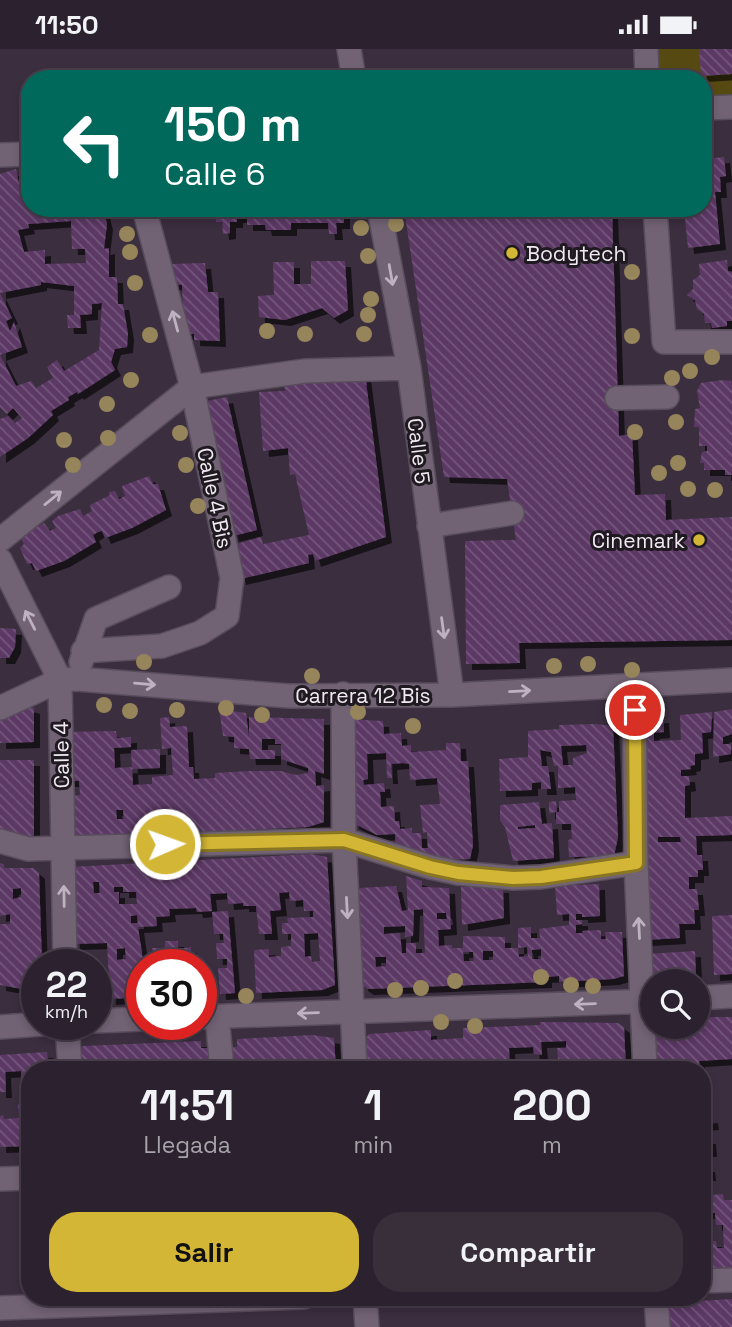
<!DOCTYPE html>
<html lang="es">
<head>
<meta charset="utf-8">
<style>
	body { margin:0; font-family:"Space Grotesk",sans-serif; background:#382f3b; color:#f1f3f6; height:100vh; display:flex; flex-direction:column; font-size:26px; white-space:nowrap }
	* { box-sizing:border-box; margin:0 }
	p { font-size:23px; color:#a6a4aa }
	.icon { flex:none; width:38px; height:38px; fill:none; stroke:currentColor; stroke-width:2; stroke-linecap:round; stroke-linejoin:round }
	.map { position:relative; flex:1; overflow:hidden }
	.drawer { position:absolute; left:21px; top:1012px; width:690px; height:245px; display:flex; flex-direction:column; background:#2c222f; border-radius:28px; box-shadow:0 4px 10px #0003,0 0 0 2px #483f4b }
	.drawer>* { flex:none }
	.guide { position:absolute; left:21px; top:21px; width:691px; height:147px; border-radius:28px; box-shadow:0 4px 10px #0003,0 0 0 2px #483f4b; background:#00695c; color:#fff; overflow:hidden }
	.tools { position:absolute; left:640px; top:920px; display:grid; gap:14px }
	.tools a { display:grid; place-items:center; width:70px; height:70px; border-radius:50%; background:#2c222f; box-shadow:0 4px 10px #0003,0 0 0 2px #483f4b; font-size:35px }
	.speed { position:absolute; left:21px; top:900px; display:flex; gap:14px; font-size:35px; font-weight:700; text-align:center }
	.speed>* { display:grid; place-content:center; width:91px; height:91px; border-radius:50%; background:#2c222f; box-shadow:0 4px 10px #0003,0 0 0 2px #483f4b; line-height:1 }
	.speed small { font-size:18px; font-weight:400 }
	.speed .limit { border:10px solid #d22; background:#fff; color:#111 }
	.pin { position:absolute; display:grid; place-items:center; width:60px; height:60px; color:#fff; margin:-30px; border:4px solid #fff; border-radius:50%; box-shadow:0 2px 7px #0007 }
	.me { position:absolute; width:77px; margin:-38px; rotate:88deg; stroke-linejoin:round; filter:drop-shadow(0 0 5px #0008) }
	.turn { display:flex; align-items:center; gap:24px; height:147px; padding:0 28px; font-size:32px }
	.turn .icon { width:91px; height:91px; stroke-width:2.5 }
	.turn b { display:block; font-size:49px; line-height:60px }
	.eta { display:flex; justify-content:space-evenly; align-items:center; height:119px; text-align:center }
	.eta b { font-size:42px; font-weight:600; line-height:49px }
	.primary-button { display:flex; gap:14px; margin-top:auto; padding:14px 28px }
	.primary-button a { flex:1; height:80px; border-radius:28px; background:#d3b635; color:#111; font-size:28px; font-weight:600; line-height:80px; text-align:center }
	.primary-button a+a { background:#382f3b; color:#f1f3f6 }
	.status { display:flex; justify-content:space-between; align-items:center; height:49px; padding:0 35px; background:#2c222f; direction:ltr }
	.status svg { height:19px; fill:currentColor }
	.map>svg:first-child { display:block }
</style>
</head>
<body>
<div class="status"><b>11:50</b><svg viewBox="0 0 49 12"><path d="M0 12V9h3v3zM5 12V6h3v6zM10 12V3h3v9zM15 12V0h3v12zM26 1h20v11H26zM47 4h2v5h-2z"/></svg></div>
<div class="map">
<svg width="732" height="1278" viewBox="0 0 732 1278">
	<defs>
		<pattern id="building-back-hatch" width="6" height="6" patternUnits="userSpaceOnUse" patternTransform="scale(1.75)"><rect width="6" height="6" fill="#5c3965"/><path d="M-1 5l2 2M0 0l6 6M5-1l2 2" fill="none" stroke="#74567c"/></pattern>
		<filter id="shadow"><feDropShadow dx="6" dy="6" stdDeviation="0" flood-color="#0009"/></filter>
	</defs>
	<rect width="100%" height="100%" fill="#3b2e3f"/>
	<path fill="#564a12" d="M646,0h86v58l-28,1v-29h-57z"/>
	<path fill="url(#building-back-hatch)" fill-rule="evenodd" filter="url(#shadow)" d="M699,0h33v25l-31,2z
		M724,108l2,19 -6,1 1,15h-6l5,52 -32,4 -4,-40h20v-49z
		M16,120l5,24h9v15h73l4,16 -3,25 5,-1v29h8l1,27h5l5,30 -1,13 -12,2 -4,13 4,8 -37,24 -1,-2 -9,5 1,3 -18,11 2,4 -25,23 -28,19v-38l8,-3 7,7 7,-5 -9,-10 -6,6 -7,-7v-233zM71,172l1,28h13l1,14 -41,1v-14l-21,2 -6,-22 11,-2 -1,-4zM41,233l33,4v29h-7l1,13h13l-1,-13 12,-1v-10l10,-1 -3,47 -35,21 -7,-11 -10,7 6,11 -17,10 -5,-7 -15,5 -16,-31 22,-8 -8,-25 -4,9 -4,-10 6,-3 -12,-25 41,-8z
		M215,159h129v15h-8l1,11h-8l-1,-11h-37v7h-25l-1,-5h-18v-8h-10v5h-7v11l-7,1 -1,-12h-6z
		M404,159h208l7,228 13,-2 3,61 30,-1 1,26 66,-3v123l-213,3 1,20 -54,1 -1,-123 51,-1 -9,-61 -63,-2z
		M727,211l1,11 4,1v49h-5v5l-15,2 -1,-5h-6l-1,-9 -7,-5 -2,-9 -8,-5 6,-6v-9l7,-5 -1,-11z
		M311,212h34l3,49 -14,8 -12,-10 -37,12 -26,-3 -1,-21 16,-1 -1,-33h21v22h17z
		M205,214l3,29h10l2,49 -26,-1v-6h-10l-2,-49 -9,-1 -2,-20z
		M365,325l21,163 -71,24 -2,-7 -5,1 1,8 -69,16 -7,-34 28,-8 2,7 46,-9 -14,-61 -5,1 -2,-27 -25,3 -4,-59 26,-1 -1,-7z
		M722,331l9,1 1,5v89h-7v-5h-21v-7h-4l2,-11 5,-1v-5h-8v-19h-5l1,-18 5,-1 -3,-17 4,-8z
		M227,348l30,133 -24,6 -31,-134z
		M149,427l4,8h5l8,26 -34,18 -27,10 -3,-7 -4,1 -5,3 3,7 -32,19 -28,10 -4,-8 -5,1 -7,-16 4,-4 -4,-7 24,-14 6,8 6,-3 -4,-7 6,-5 22,-7 3,7 9,-5 -2,-6 20,-10 -1,-3 6,-1 4,8 6,-3 -3,-10z
		M0,579l16,1 -1,18 -6,11h-9z
		M27,657l7,2v34l-34,1v-23z
		M219,660l27,4 3,24v-20l75,2v55l-9,-3 1,15 8,-1v37l-16,5 -220,11 -19,-3 -2,-39 13,-1 -1,-14h-13l-2,-49 52,-1 1,7 14,-1v10l-17,1 1,20 17,-1 1,18 19,-1v-7l21,-2 -2,-27 -9,1 -2,-31 9,-1 1,10 17,-1 2,41h4l1,12 21,-1v-5l35,-2h31l15,4 12,-2v-5l-27,-9v-15h-6v-5h-13v11h13v9h-25l-1,-10 -15,-1v-11l-11,-1zM116,761h7l1,9h-7z
		M732,660v25l-9,3v7h8v10l-18,3 1,-45z
		M712,663l-1,20 -9,1 1,20 -8,1v11l-5,1 1,3 -10,1v6h8l1,9 -5,1v32l47,-2v19l-36,1 1,19h5l1,15h-5v7h-9v12h8l2,21h-5l1,14h-16l1,14 -34,2 -4,-222 21,-1 1,15 -10,1v8l27,-1 -1,-25zM658,788h22l1,5h-23z
		M347,670l36,2 1,13 17,-1 1,13 9,-1v7l35,-2v-7h14l1,18h7l1,16 4,68 -3,14 -37,2 -22,-6v-6l-15,1 -1,-16 -18,1 -24,-12zM386,704l1,25h5l-1,-14 12,-1 6,1 1,16 27,-2 3,26 -20,1 3,28 4,-1 1,16h-6l-1,-15h-9v-5l-12,1 -1,-8h-4l-1,-15 -13,1 -1,-15h5l-1,-9 -20,2 -1,-5 5,-1 -1,-25z
		M595,675l18,2 5,111 -4,19 -45,1 -1,-17 4,-1 -1,-15h-15v-12l-7,1v-11l7,-1 1,11h2v-11l17,-1 -1,-13 -17,1v-22h-4l-3,-14 -11,-2 2,16h6l3,23h-10v-7l-9,1v7l-32,1 -1,-32 29,-2v-26l31,-2v-4zM586,696l1,8 -14,5v7h-10l-2,-19z
		M160,700v19l-28,1 -1,-19z
		M0,711h34v75l-3,3 -31,-5z
		M539,753l3,22 10,-1 2,35 -41,3 -8,-34 -5,-7v-15zM535,776v3l-17,1v-2z
		M311,805l16,3 8,128 -13,5 -66,3 -2,-43 15,-1v8l12,-1v-9l10,-1v-12h-9v-11h6l-1,-5 26,-1v-6h-9l-1,-11 -13,1 -1,-9 -10,1 2,17 -11,1 2,23h-13l-3,-28h-13v-3l-15,1 -1,-11 -17,1 2,17 -15,1 -1,-4 -27,1 1,7 -14,1 1,9 -19,1 5,33h10l-1,-12h13v-7h13v8l13,-2 1,17h-50v33l-32,2 -3,-56 -33,1 -4,-77zM93,833h6l1,11h-6zM114,838h9v5h13l1,12h-18v-12h-5zM137,866l1,8h-7v-7zM318,884l2,28 -8,1 -1,-6 -6,1 -1,-23zM125,899l1,11 -9,1v-11z
		M0,814l4,1v4h29l6,5 3,91h-5v25l-15,5v-5l-22,-4v-61h10v-10l-10,2zM21,839v9l-8,2v-10z
		M406,827l16,5v6l27,1 2,41 -13,1 1,16 13,-1v3h11v-12l42,1v11h13v-20l13,-1v11h9l-1,-9 30,-4v-11l-12,1 -2,-29 44,-2 1,32 -18,1v-3h-6v6h6v4l-6,1v8h7l-1,-2 19,-1v9h5l-1,-7h17l2,44 -11,3 -54,3v-6l-13,1v5l-178,7 -6,-4 -4,-97 38,-2 6,25 6,-1zM423,860l2,44h-9v-10h-10v10h-4l-2,-20 -16,1v-7l21,-1v11l8,-1 1,-26zM437,864h9l1,6h-10zM527,898l1,9 -9,1 -1,-9zM541,900v10h-9v-9zM483,902h10v9h-10zM463,903h10l1,9h-10zM375,908h11v9l-10,1z
		M461,838h42l1,31 -42,7z
		M228,862l7,82 -15,1 -2,-26h9v-9h-10l-1,-16h8l-1,-9h-9l-2,-22z
		M732,866v59l-18,1 -2,-59z
		M695,902l1,25 -44,3 -6,-25z
		M705,968h27v42l-33,2 1,8h-17v-7h-7l1,7h-23v-42h44v-8z
		M540,973l78,1 6,4 2,42h-39v-2h-7v2h-21l-2,-21h9v-7l-25,1 1,13 -8,-1 -1,-7 -24,1 1,21h-144l-2,-29 5,-6 62,-4v10l32,-2v-10l77,-3z
		M312,986l22,3 2,31h-111l-2,-22h14v-8z
		M201,992v7h13l1,21h-136l-1,-18 5,-5z
		M47,1003l1,10h4v7h-22v13l-9,1v-12l-16,1 1,20h-6v-37z
		M30,1054v43l-30,1v-31l3,-1 1,4 15,-1 -1,-14z
		M712,1068l1,7 -11,1v-7z
		M702,1089h8l1,13h-9z
		M702,1117h7l1,9h-7z
		M723,1145l1,6h8v68l-30,1v-27l14,-1 1,7h7l-1,-23h-7l-1,-12h-9l1,7h-5v-24z
		M732,1250v28h-65l-1,-21 15,-4z"/>
	<g fill="none" stroke-linecap="round" stroke-linejoin="round">
		<defs>
			<path id="minor" d="M349,0l5,30
				M646,0l1,30
				M704,59l28,-1
				M0,106l30,-1
				M379,159l30,160 43,327
				M655,159l9,134h68
				M617,349l50,-1
				M429,477l83,-13
				M0,491l192,-153 113,-16 104,-3
				M0,511l60,120 5,284
				M83,602l79,-5 38,-13 27,-17 5,-38 -40,-191 -48,-179
				M81,613l15,-43 73,-32
				M634,635l2,179 9,206
				M343,645l1,146 11,229
				M0,659l60,-28 17,-1 212,17 163,-1 280,-15
				M0,792l28,8 316,-9 86,27 28,6 56,5 27,-1 95,-14
				M698,949l34,-2
				M217,967l5,53
				M201,968l452,-16
				M96,972l46,-2
				M67,975l3,45
				M0,978l42,-3
				M0,1130l30,-1
				M702,1232l30,-1
				M365,1248l2,30
				M656,1248l2,30
				M0,1259l304,-11"/>
		</defs>
		<use href="#minor" stroke="#584d5b" stroke-width="26"/>
		<use href="#minor" stroke="#716274" stroke-width="23"/>
	</g>
	<g fill="#96845a">
		<circle cx="396" cy="175" r="8"/>
		<circle cx="361" cy="179" r="8"/>
		<circle cx="127" cy="185" r="8"/>
		<circle cx="130" cy="203" r="8"/>
		<circle cx="368" cy="207" r="8"/>
		<circle cx="632" cy="223" r="8"/>
		<circle cx="135" cy="234" r="8"/>
		<circle cx="371" cy="250" r="8"/>
		<circle cx="368" cy="266" r="8"/>
		<circle cx="267" cy="282" r="8"/>
		<circle cx="305" cy="285" r="8"/>
		<circle cx="364" cy="285" r="8"/>
		<circle cx="150" cy="286" r="8"/>
		<circle cx="632" cy="287" r="8"/>
		<circle cx="712" cy="308" r="8"/>
		<circle cx="690" cy="322" r="8"/>
		<circle cx="672" cy="329" r="8"/>
		<circle cx="131" cy="331" r="8"/>
		<circle cx="107" cy="355" r="8"/>
		<circle cx="676" cy="373" r="8"/>
		<circle cx="635" cy="383" r="8"/>
		<circle cx="180" cy="384" r="8"/>
		<circle cx="108" cy="389" r="8"/>
		<circle cx="64" cy="391" r="8"/>
		<circle cx="678" cy="414" r="8"/>
		<circle cx="73" cy="416" r="8"/>
		<circle cx="186" cy="416" r="8"/>
		<circle cx="659" cy="424" r="8"/>
		<circle cx="688" cy="440" r="8"/>
		<circle cx="715" cy="441" r="8"/>
		<circle cx="198" cy="457" r="8"/>
		<circle cx="144" cy="613" r="8"/>
		<circle cx="588" cy="615" r="8"/>
		<circle cx="554" cy="617" r="8"/>
		<circle cx="632" cy="621" r="8"/>
		<circle cx="312" cy="627" r="8"/>
		<circle cx="104" cy="656" r="8"/>
		<circle cx="226" cy="659" r="8"/>
		<circle cx="177" cy="661" r="8"/>
		<circle cx="130" cy="662" r="8"/>
		<circle cx="358" cy="663" r="8"/>
		<circle cx="262" cy="666" r="8"/>
		<circle cx="413" cy="677" r="8"/>
		<circle cx="541" cy="928" r="8"/>
		<circle cx="455" cy="932" r="8"/>
		<circle cx="571" cy="936" r="8"/>
		<circle cx="593" cy="937" r="8"/>
		<circle cx="421" cy="939" r="8"/>
		<circle cx="395" cy="941" r="8"/>
		<circle cx="246" cy="947" r="8"/>
		<circle cx="441" cy="973" r="8"/>
		<circle cx="475" cy="977" r="8"/>
	</g>
	<defs><path id="oneway-shaft" d="M-6 0H5M1.5-3L5.5 0L1.5 3" fill="none" stroke-width="1.6" stroke-linecap="round" stroke-linejoin="round" transform="scale(1.75)"/></defs>
	<g stroke="#beb2c0">
		<use href="#oneway-shaft" transform="translate(391 226) rotate(80)"/>
		<use href="#oneway-shaft" transform="translate(175 272) rotate(-105)"/>
		<use href="#oneway-shaft" transform="translate(53 449) rotate(-39)"/>
		<use href="#oneway-shaft" transform="translate(30 571) rotate(-117)"/>
		<use href="#oneway-shaft" transform="translate(443 579) rotate(82)"/>
		<use href="#oneway-shaft" transform="translate(145 635) rotate(5)"/>
		<use href="#oneway-shaft" transform="translate(520 642) rotate(-3)"/>
		<use href="#oneway-shaft" transform="translate(64 847) rotate(-91)"/>
		<use href="#oneway-shaft" transform="translate(347 859) rotate(87)"/>
		<use href="#oneway-shaft" transform="translate(639 879) rotate(-93)"/>
		<use href="#oneway-shaft" transform="translate(585 955) rotate(178)"/>
		<use href="#oneway-shaft" transform="translate(308 964) rotate(178)"/>
	</g>
	<g fill="none" stroke-linecap="round" stroke-linejoin="round">
		<defs>
			<path id="route" d="M165,795l179,-4 86,27 28,6 55,5 28,-1 95,-14 -1,-153"/>
		</defs>
		<use href="#route" stroke="#897622" stroke-width="18"/>
		<use href="#route" stroke="#d3b635" stroke-width="12"/>
	</g>
	<g fill="#d3b635" stroke="#1f1920" stroke-width="2.5">
		<circle cx="512" cy="204" r="7"/>
		<circle cx="699" cy="491" r="7"/>
	</g>
	<g text-anchor="middle" dominant-baseline="central" stroke-width="6" stroke-linejoin="round" paint-order="stroke">
		<g font-size="21" fill="#f1e8f3" stroke="#1f1920" text-anchor="start">
			<text x="526" y="204">Bodytech</text>
			<text x="685" y="491" text-anchor="end">Cinemark</text>
		</g>
		<g font-size="21" fill="#f1e8f3" stroke="#1f1920">
			<text transform="translate(419 402) rotate(83)">Calle 5</text>
			<text transform="translate(215 449) rotate(78)">Calle 4 Bis</text>
			<text x="363" y="646">Carrera 12 Bis</text>
			<text transform="translate(61 706) rotate(-91)">Calle 4</text>
		</g>
	</g>
</svg>
<div class="tools">
<a><svg class="icon" aria-label="search" viewBox="0 0 24 24"><circle cx="10" cy="10" r="6"/><path d="M15 15l6 6"/></svg></a>
</div>
<div class="speed"><div>22<small>km/h</small></div><div class="limit">30</div></div>
<div class="pin" style="left:635px;top:661px;background:#d93025"><svg class="icon" aria-label="arrive" viewBox="0 0 24 24"><path d="M6 21V4h12l-3 4 3 4H6"/></svg></div>
<svg class="me" style="left:165px;top:795px" viewBox="-20 -20 40 40"><circle r="17" fill="#d3b635" stroke="#fff" stroke-width="3"/><path d="M0-11L8 9 0 5-8 9z" fill="#fff"/></svg>
<div class="guide">
<div class="turn"><svg class="icon" aria-label="left" viewBox="0 0 24 24"><path d="M17 20v-9H6M10 6l-5 5 5 5"/></svg><div><b>150 m</b>Calle 6</div></div>
</div>
<section class="drawer">
<div class="eta">
<div><b>11:51</b><p>Llegada</p></div>
<div><b>1</b><p>min</p></div>
<div><b>200</b><p>m</p></div>
</div>
<div class="primary-button"><a>Salir</a><a>Compartir</a></div>
</section>
</div>
</body>
</html>
